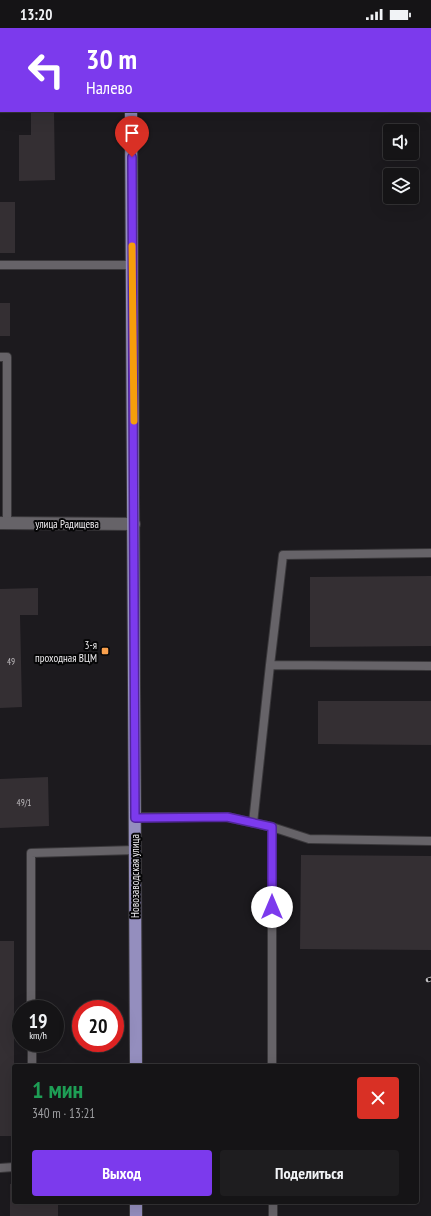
<!DOCTYPE html>
<html lang="ru">
<head>
<meta charset="utf-8">
<style>
	body { margin:0; font-family:"PT Sans Narrow",sans-serif; background:#1e1d1f; color:#f1f3f6; height:100vh; display:flex; flex-direction:column; font-size:15px; white-space:nowrap }
	* { box-sizing:border-box; margin:0 }
	p { font-size:13px; color:#9d9ea1 }
	.icon { flex:none; width:22px; height:22px; fill:none; stroke:currentColor; stroke-width:2; stroke-linecap:round; stroke-linejoin:round }
	.map { position:relative; flex:1; overflow:hidden }
	.drawer { position:absolute; left:12px; top:1036px; width:407px; height:140px; display:flex; flex-direction:column; background:#151416; border-radius:4px; box-shadow:0 4px 16px #0002,0 0 0 1px #343335 }
	.drawer>* { flex:none }
	.guide { position:absolute; left:0px; top:0px; width:431px; height:84px; box-shadow:0 4px 16px #0002,0 0 0 1px #343335; background:#7c3aed; color:#fff; overflow:hidden }
	.tools { position:absolute; left:383px; top:96px; display:grid; gap:8px }
	.tools a { display:grid; place-items:center; width:36px; height:36px; border-radius:4px; background:#151416; box-shadow:0 4px 16px #0002,0 0 0 1px #343335; font-size:20px }
	.speed { position:absolute; left:12px; top:972px; display:flex; gap:8px; font-size:20px; font-weight:700; text-align:center }
	.speed>* { display:grid; place-content:center; width:52px; height:52px; border-radius:50%; background:#151416; box-shadow:0 4px 16px #0002,0 0 0 1px #343335; line-height:1 }
	.speed small { font-size:10px; font-weight:400 }
	.speed .limit { border:6px solid #d22; background:#fff; color:#111 }
	.pin { position:absolute; display:grid; place-items:center; width:34px; height:34px; color:#fff; margin:-41px -17px; border-radius:50% 50% 50% 0; rotate:-45deg; box-shadow:0 0 4px #0007 }
	.pin .icon { rotate:45deg }
	.me { position:absolute; width:44px; margin:-22px; rotate:0deg; stroke-linejoin:round; filter:drop-shadow(0 0 3px #0008) }
	.turn { display:flex; align-items:center; gap:14px; height:84px; padding:0 20px; font-size:18px }
	.turn .icon { width:52px; height:52px; stroke-width:2.5 }
	.turn b { display:block; font-size:28px; line-height:34px }
	.round { display:grid; place-items:center; flex:none; width:42px; height:42px; border-radius:4px; background:#1e1d1f }
	.summary { display:flex; align-items:center; justify-content:space-between; height:68px; padding:0 20px }
	h1 { font-size:24px; font-weight:800; line-height:30px; color:#1e9e55 }
	.button { display:flex; gap:8px; margin-top:auto; padding:8px 20px }
	.button a { flex:1; height:46px; border-radius:4px; background:#7c3aed; color:#fff; font-size:16px; font-weight:800; line-height:46px; text-align:center }
	.button a+a { background:#1e1d1f; color:#f1f3f6 }
	.status { display:flex; justify-content:space-between; align-items:center; height:28px; padding:0 20px; background:#151416; direction:ltr }
	.status svg { height:11px; fill:currentColor }
	.map>svg:first-child { display:block }
</style>
</head>
<body>
<div class="status"><b>13:20</b><svg viewBox="0 0 49 12"><path d="M0 12V9h3v3zM5 12V6h3v6zM10 12V3h3v9zM15 12V0h3v12zM26 1h20v11H26zM47 4h2v5h-2z"/></svg></div>
<div class="map">
<svg width="431" height="1188" viewBox="0 0 431 1188">
	<rect width="100%" height="100%" fill="#1c1a1e"/>
	<path fill="#342f33" d="M31,83h23l1,69 -36,1v-46h12z
		M0,174h15v51h-15z
		M0,275h10v33h-10z
		M431,548v70l-121,1v-70z
		M38,560v27h-18l2,92 -22,1v-119z
		M318,673h113v44l-113,-1z
		M48,749l1,49 -49,2v-49z
		M301,827l130,1v94l-131,-1z
		M0,913h14v195h-14z
		M10,1156h4v18h44v14h-48z"/>
	<g fill="none" stroke-linecap="round" stroke-linejoin="round">
		<defs>
			<path id="lane" d="M0,237h132
				M0,329h7v166
				M270,637l13,-110 148,-2
				M135,789h92l45,10 37,12 122,2
				M253,795l17,-158 161,1
				M272,799v239
				M31,981v-156l104,-3
				M32,1015v23
				M0,1140l14,-1
				M273,1174v14"/>
			<path id="street" d="M0,495l134,1"/>
			<path id="primary" d="M131,0v1
				M131,83l5,955
				M136,1174v14"/>
		</defs>
		<use href="#lane" stroke="#3a383b" stroke-width="10"/>
		<use href="#street" stroke="#3a383b" stroke-width="14"/>
		<use href="#primary" stroke="#3a383b" stroke-width="14"/>
		<use href="#lane" stroke="#666368" stroke-width="8"/>
		<use href="#street" stroke="#666368" stroke-width="12"/>
		<use href="#primary" stroke="#948ebe" stroke-width="12"/>
		<defs>
			<path id="rail" d="M428,952l3,-1"/>
		</defs>
		<use href="#rail" stroke="#c1bfc2" stroke-width="4.5"/>
		<use href="#rail" stroke="#060607" stroke-width="3" stroke-dasharray="9" stroke-linecap="butt"/>
	</g>
	<g fill="none" stroke-linecap="round" stroke-linejoin="round">
		<defs>
			<path id="route" d="M132,129l3,661 92,-1 45,10v80"/>
		</defs>
		<use href="#route" stroke="#51269a" stroke-width="10"/>
		<use href="#route" stroke="#7c3aed" stroke-width="7"/>
		<path stroke="#f59e0b" stroke-width="7" d="M132,218l2,175"/>
	</g>
	<rect fill="#f9a04d" stroke="#060607" stroke-width="1.5" x="101" y="619" width="8" height="8" rx="2"/>
	<g text-anchor="middle" dominant-baseline="central" stroke-width="4" stroke-linejoin="round" paint-order="stroke">
		<g font-size="9" fill="#c0bdc0">
			<text x="11" y="633">49</text>
			<text x="24" y="774">49/1</text>
		</g>
		<g font-size="11" fill="#eeecef" stroke="#060607">
			<text x="67" y="496">улица Радищева</text>
			<text transform="translate(135 848) rotate(-90)">Новозаводская улица</text>
		</g>
		<g font-size="11" fill="#eeecef" stroke="#060607" text-anchor="end">
			<text x="97" y="617">3-я<tspan x="97" dy="13">проходная ВЦМ</tspan></text>
		</g>
	</g>
</svg>
<div class="tools">
<a><svg class="icon" aria-label="sound" viewBox="0 0 24 24"><path d="M4 9h4l5-4v14l-5-4H4zM17 9q2 3 0 6"/></svg></a>
<a><svg class="icon" aria-label="layers" viewBox="0 0 24 24"><path d="M12 4l9 5-9 5-9-5zM3 14l9 5 9-5"/></svg></a>
</div>
<div class="speed"><div>19<small>km/h</small></div><div class="limit">20</div></div>
<div class="pin" style="left:132px;top:129px;background:#d93025"><svg class="icon" aria-label="arrive" viewBox="0 0 24 24"><path d="M6 21V4h12l-3 4 3 4H6"/></svg></div>
<svg class="me" style="left:272px;top:879px" viewBox="-20 -20 40 40"><circle r="19" fill="#fff"/><path d="M0-13L10 11 0 6-10 11z" fill="#7c3aed"/></svg>
<div class="guide">
<div class="turn"><svg class="icon" aria-label="left" viewBox="0 0 24 24"><path d="M17 20v-9H6M10 6l-5 5 5 5"/></svg><div><b>30 m</b>Налево</div></div>
</div>
<section class="drawer">
<div class="summary"><div><h1>1 мин</h1><p>340 m · 13:21</p></div><a class="round" style="background:#d93025;color:#fff"><svg class="icon" aria-label="close" viewBox="0 0 24 24"><path d="M6 6l12 12M18 6L6 18"/></svg></a></div>
<div class="button"><a>Выход</a><a>Поделиться</a></div>
</section>
</div>
</body>
</html>
